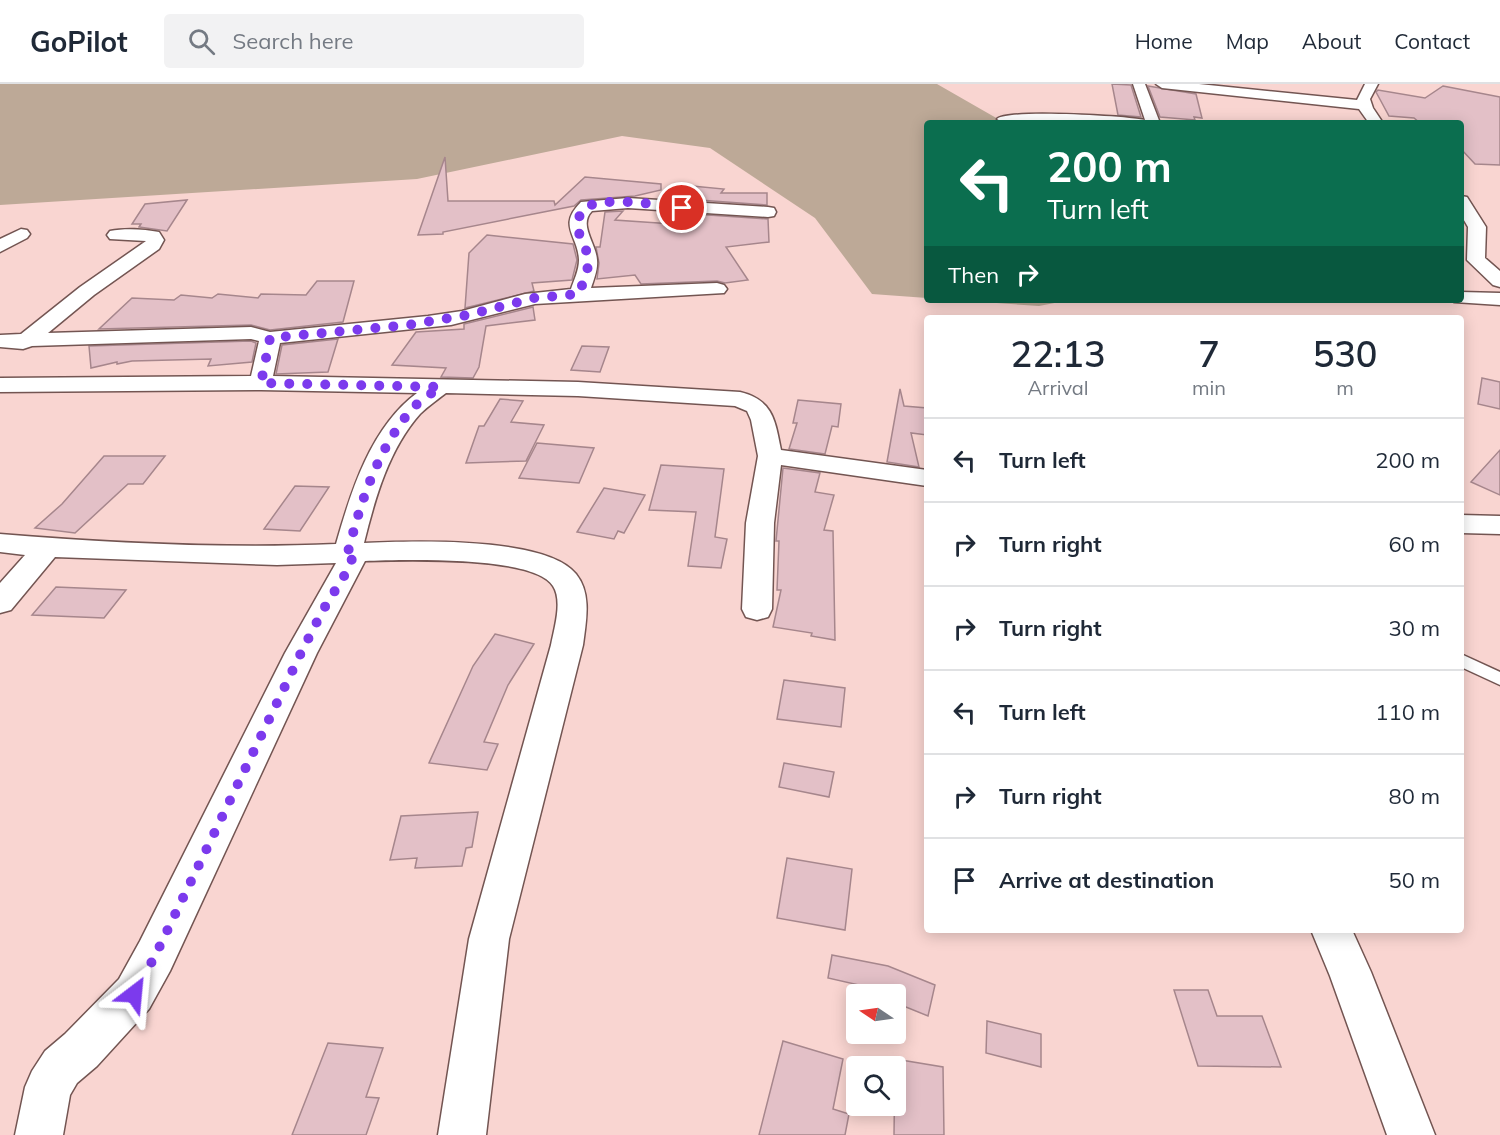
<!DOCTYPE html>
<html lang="en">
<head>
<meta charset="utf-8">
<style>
	body { margin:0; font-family:Mulish,sans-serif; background:#f2f2f3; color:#1f2937; height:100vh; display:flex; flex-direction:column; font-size:22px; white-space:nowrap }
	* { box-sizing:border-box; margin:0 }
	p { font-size:20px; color:#747a83 }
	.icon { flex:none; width:33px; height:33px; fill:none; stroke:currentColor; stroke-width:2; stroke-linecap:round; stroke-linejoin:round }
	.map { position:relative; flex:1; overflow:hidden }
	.panel { position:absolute; left:924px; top:231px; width:540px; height:618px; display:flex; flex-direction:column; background:#fff; border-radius:6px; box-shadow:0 3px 15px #0003 }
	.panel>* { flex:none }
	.top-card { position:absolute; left:924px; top:36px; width:540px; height:183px; border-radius:6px; box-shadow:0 3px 15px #0003; background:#0b6e4f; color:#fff; overflow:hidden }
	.needle { width:39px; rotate:283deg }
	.tools { position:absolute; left:846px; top:900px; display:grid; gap:12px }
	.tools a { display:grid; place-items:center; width:60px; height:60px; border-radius:6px; background:#fff; box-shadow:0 3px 15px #0003; font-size:30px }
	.pin { position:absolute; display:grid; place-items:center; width:51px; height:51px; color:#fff; margin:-26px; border:3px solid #fff; border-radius:50%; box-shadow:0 2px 6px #0007 }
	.me { position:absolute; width:66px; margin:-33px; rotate:29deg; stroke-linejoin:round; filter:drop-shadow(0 0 4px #0008) }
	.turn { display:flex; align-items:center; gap:21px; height:126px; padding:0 24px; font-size:27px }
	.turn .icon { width:78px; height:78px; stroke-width:2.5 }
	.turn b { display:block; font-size:42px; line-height:51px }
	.then { display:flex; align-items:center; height:57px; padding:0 24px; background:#0003; gap:12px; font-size:22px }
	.eta { display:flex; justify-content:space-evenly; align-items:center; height:102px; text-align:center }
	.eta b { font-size:36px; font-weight:600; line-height:42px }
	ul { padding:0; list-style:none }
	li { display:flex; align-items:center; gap:18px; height:84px; padding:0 24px; border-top:2px solid #e0e1e3 }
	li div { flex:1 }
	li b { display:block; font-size:22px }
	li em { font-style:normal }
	header { display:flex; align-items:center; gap:36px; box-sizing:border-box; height:84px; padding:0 30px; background:#fff; border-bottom:2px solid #e0e1e3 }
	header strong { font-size:28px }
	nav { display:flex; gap:33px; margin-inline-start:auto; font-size:21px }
	.search { width:420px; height:54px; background:#f2f2f3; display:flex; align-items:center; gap:15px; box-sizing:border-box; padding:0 21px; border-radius:6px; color:#747a83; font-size:22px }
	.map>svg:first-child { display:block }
</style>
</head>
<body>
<header>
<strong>GoPilot</strong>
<div class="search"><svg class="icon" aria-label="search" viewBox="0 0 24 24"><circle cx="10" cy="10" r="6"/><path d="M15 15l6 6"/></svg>Search here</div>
<nav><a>Home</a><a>Map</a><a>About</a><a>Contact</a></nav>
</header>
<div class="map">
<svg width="1500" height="1051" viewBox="0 0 1500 1051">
	<rect width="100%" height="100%" fill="#f9d5d1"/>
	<path fill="#bda997" d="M0,0h937l68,39h-78v175l-55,-4 -57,-76 -105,-70 -88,-12 -205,43 -417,26z
		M954,216h116l-31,6z"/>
	<path fill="#e3c0c7" stroke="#a6868c" stroke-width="1.5" d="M1112,0l19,1 10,32 -23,-2z
		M1148,2l48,8 6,24 -8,-1 1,3 -35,-3z
		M1443,2l57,11v68l-25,-1 -14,-15v-26h-41l-6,-5 -25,-2 -13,-24 2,-2 47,8z
		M445,73l3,44h106l1,4 30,-28 76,7v6l-26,6 -54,4 -7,6 -131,26v2l-25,1z
		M692,102l32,3 -3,4h46v12l-82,-6z
		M187,116l-20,31 -28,-4 2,-3h-9l13,-20z
		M623,127l-8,9 58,4 5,-11 90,6 1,23 -43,5 22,33 -23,3 -8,-2 -76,3 -6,-9 -38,4 2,-16 -3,-16h4l5,-35z
		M487,151l86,9 4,16 -5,20 -40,3 2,8 -69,17 4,-55z
		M317,197h37l-11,41 -73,8 -19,-5 -152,4 33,-31 42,2 7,-5 31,3 6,-4 40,4 3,-4 45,1z
		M533,223l2,13 -49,6 -7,41 -6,11 -32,-1 5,-9 -54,-3 24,-33 48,-3v-5z
		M338,255l-10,33 -52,2 6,-29z
		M251,257l5,2 -4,19 -44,4 3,-7 -79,2 -15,3v-2l-26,6 -2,-22z
		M582,262l27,1 -9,25 -29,-2z
		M1482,294l18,4v27l-22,-5z
		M900,305l4,17 23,2v27l-16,-2 8,34 -32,-5z
		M500,315l23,2 -12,21 33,3 -18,36 -60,2 13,-37h5z
		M798,316l43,4 -3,23 -6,-1 -7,28 -36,-5 8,-26h-4z
		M537,359l57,5 -15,35 -60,-5z
		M1500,366v45l-29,-13z
		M104,372h61l-22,28h-15l-53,49 -40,-5 27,-24z
		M661,381l63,4 -9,68 12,2 -6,29 -33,-2 8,-54 -47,-2z
		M783,384l37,5 -5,19 19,3 -10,35 9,1 2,109 -24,-4 1,-3 -39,-6 8,-37h-4l2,-49h-3z
		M295,402l34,1 -29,44 -36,-2z
		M604,404l41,7 -21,38 -6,-2 -4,8 -37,-7z
		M56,503l70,3 -22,28 -72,-3z
		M495,550l39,10 -26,41 -24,57 14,2 -11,26 -58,-7 44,-97z
		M784,596l61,8 -4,39 -64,-8z
		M784,679l50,9 -5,25 -50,-10z
		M478,728l-6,35 -6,1 -4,18 -47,2 2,-10 -27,2 11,-44z
		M787,774l65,11 -7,61 -68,-12z
		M832,871l56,11 47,19 -7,31 -32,-13v-9h-16l1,-4 -53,-12z
		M1174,906h34l9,26h45l19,51 -83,-1z
		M987,937l54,13v33l-55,-14z
		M783,957l60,18 -10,50 16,5 -4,21h-86z
		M328,959l55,5 -17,49 13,1 -13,37h-74z
		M895,975l48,8 1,68h-50z"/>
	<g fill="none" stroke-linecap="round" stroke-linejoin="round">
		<defs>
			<path id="lane" d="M1461,570l39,18v13l-39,-18z"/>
			<path id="street" d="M1133,0h12l15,39h-157l-6,-4c10,-10 128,-3 148,1z
				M1156,0h43l158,16 8,-16h13l-8,15 3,9 10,15h-14l-10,-14 -197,-21z
				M1461,112l6,1 19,30 -1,31 15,13v16l-7,-2 -26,-25 1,-33 -7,-12z
				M628,114l140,9 6,1 2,4 -2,4 -6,1 -140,-9 -36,3c-14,14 4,32 5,49 1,9 -3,19 -6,28l126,-5 7,2 3,4 -3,4 -189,11 -84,21 -171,18 -7,33 305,6 162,10c33,8 35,28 41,58l146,20v16l-146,-21 -7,58 -2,86 -4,8 -11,3 -11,-3 -4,-8 4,-86 12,-67 -7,-36 -4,-9 -12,-5 -157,-10 -132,-3c-9,7 -18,13 -26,21 -31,35 -45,84 -56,129 46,-2 182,-7 212,31 16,20 10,47 7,71l-74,294 -23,196h-48l31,-196 82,-294c3,-16 12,-44 2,-59 -19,-31 -153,-26 -188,-25l-48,92 -147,318 -21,38 -52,57 -20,17 -7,12 -7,40h-48l10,-48 7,-16 13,-20 20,-17 54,-55 21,-38 145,-288 51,-90 -59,2 -222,-8 -44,53 -11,3v-30l25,-28 -25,-3v-18c111,9 225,15 336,10 15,-53 35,-117 81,-151l-156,-3 -261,2v-14l251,-2 8,-35 -8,-2 -219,7 -9,3 -23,-2v-12l21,-1 59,-47 66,-46 -36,-2 -3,-4 3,-4c14,-3 35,-2 49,1l5,8 -5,9 -65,46 -46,38 203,-6 19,5 158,-16 34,-5 63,-17 46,-5c3,-9 8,-19 8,-29 -1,-25 -22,-34 2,-58z
				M21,145l6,1 3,4 -3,4 -27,14v-13z
				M1461,208l39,1v12l-46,-3 -1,-2h8z
				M1461,431l39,1v18l-39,-1z
				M1311,846h41l19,42 64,163h-48l-57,-159z"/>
		</defs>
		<use href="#lane" stroke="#735552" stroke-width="3"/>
		<use href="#street" stroke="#735552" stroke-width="3"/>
		<use href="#lane" fill="#fff" fill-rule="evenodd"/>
		<use href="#street" fill="#fff" fill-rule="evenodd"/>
	</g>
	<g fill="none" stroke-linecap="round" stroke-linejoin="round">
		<path stroke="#7c3aed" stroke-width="10" stroke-dasharray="0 18" d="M134,910l21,-38 146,-303 22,-43 23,-37 9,-21h-7c13,-51 29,-101 63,-142 8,-9 20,-16 29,-23l-179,-4 9,-45 138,-13 60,-10 66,-17 45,-4c3,-10 10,-24 9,-33 0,-19 -19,-29 -5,-52 18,-14 76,-4 99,-1"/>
	</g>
</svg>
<div class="tools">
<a><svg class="needle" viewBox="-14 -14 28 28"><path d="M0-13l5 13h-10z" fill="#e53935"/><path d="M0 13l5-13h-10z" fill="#747a83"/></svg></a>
<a><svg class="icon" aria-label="search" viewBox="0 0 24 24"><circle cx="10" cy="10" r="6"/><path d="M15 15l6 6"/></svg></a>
</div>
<div class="pin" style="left:682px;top:124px;background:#d93025"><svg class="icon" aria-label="arrive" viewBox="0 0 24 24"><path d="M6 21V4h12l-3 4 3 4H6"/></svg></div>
<svg class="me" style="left:134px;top:910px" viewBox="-20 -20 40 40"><path d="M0-17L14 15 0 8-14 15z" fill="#7c3aed" stroke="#fff" stroke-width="4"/></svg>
<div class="top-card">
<div class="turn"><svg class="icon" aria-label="left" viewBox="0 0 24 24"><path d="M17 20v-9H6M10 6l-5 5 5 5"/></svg><div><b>200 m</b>Turn left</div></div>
<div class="then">Then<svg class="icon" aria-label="right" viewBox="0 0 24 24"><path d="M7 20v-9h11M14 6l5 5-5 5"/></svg></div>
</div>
<section class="panel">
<div class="eta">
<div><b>22:13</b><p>Arrival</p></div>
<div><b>7</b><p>min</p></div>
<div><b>530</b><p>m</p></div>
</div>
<ul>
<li><svg class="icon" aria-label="left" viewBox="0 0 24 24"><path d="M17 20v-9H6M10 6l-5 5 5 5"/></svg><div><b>Turn left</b></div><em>200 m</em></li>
<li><svg class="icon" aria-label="right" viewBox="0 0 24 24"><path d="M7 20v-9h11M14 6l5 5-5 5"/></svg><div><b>Turn right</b></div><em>60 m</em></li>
<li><svg class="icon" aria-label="right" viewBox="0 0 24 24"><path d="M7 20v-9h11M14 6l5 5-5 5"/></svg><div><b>Turn right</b></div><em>30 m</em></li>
<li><svg class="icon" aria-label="left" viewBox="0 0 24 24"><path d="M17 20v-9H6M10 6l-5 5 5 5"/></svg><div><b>Turn left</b></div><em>110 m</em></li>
<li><svg class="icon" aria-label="right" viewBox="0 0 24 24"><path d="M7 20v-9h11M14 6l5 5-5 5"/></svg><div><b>Turn right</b></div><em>80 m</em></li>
<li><svg class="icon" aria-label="arrive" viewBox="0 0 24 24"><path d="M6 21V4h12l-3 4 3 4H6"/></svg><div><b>Arrive at destination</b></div><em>50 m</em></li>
</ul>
</section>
</div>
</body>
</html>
